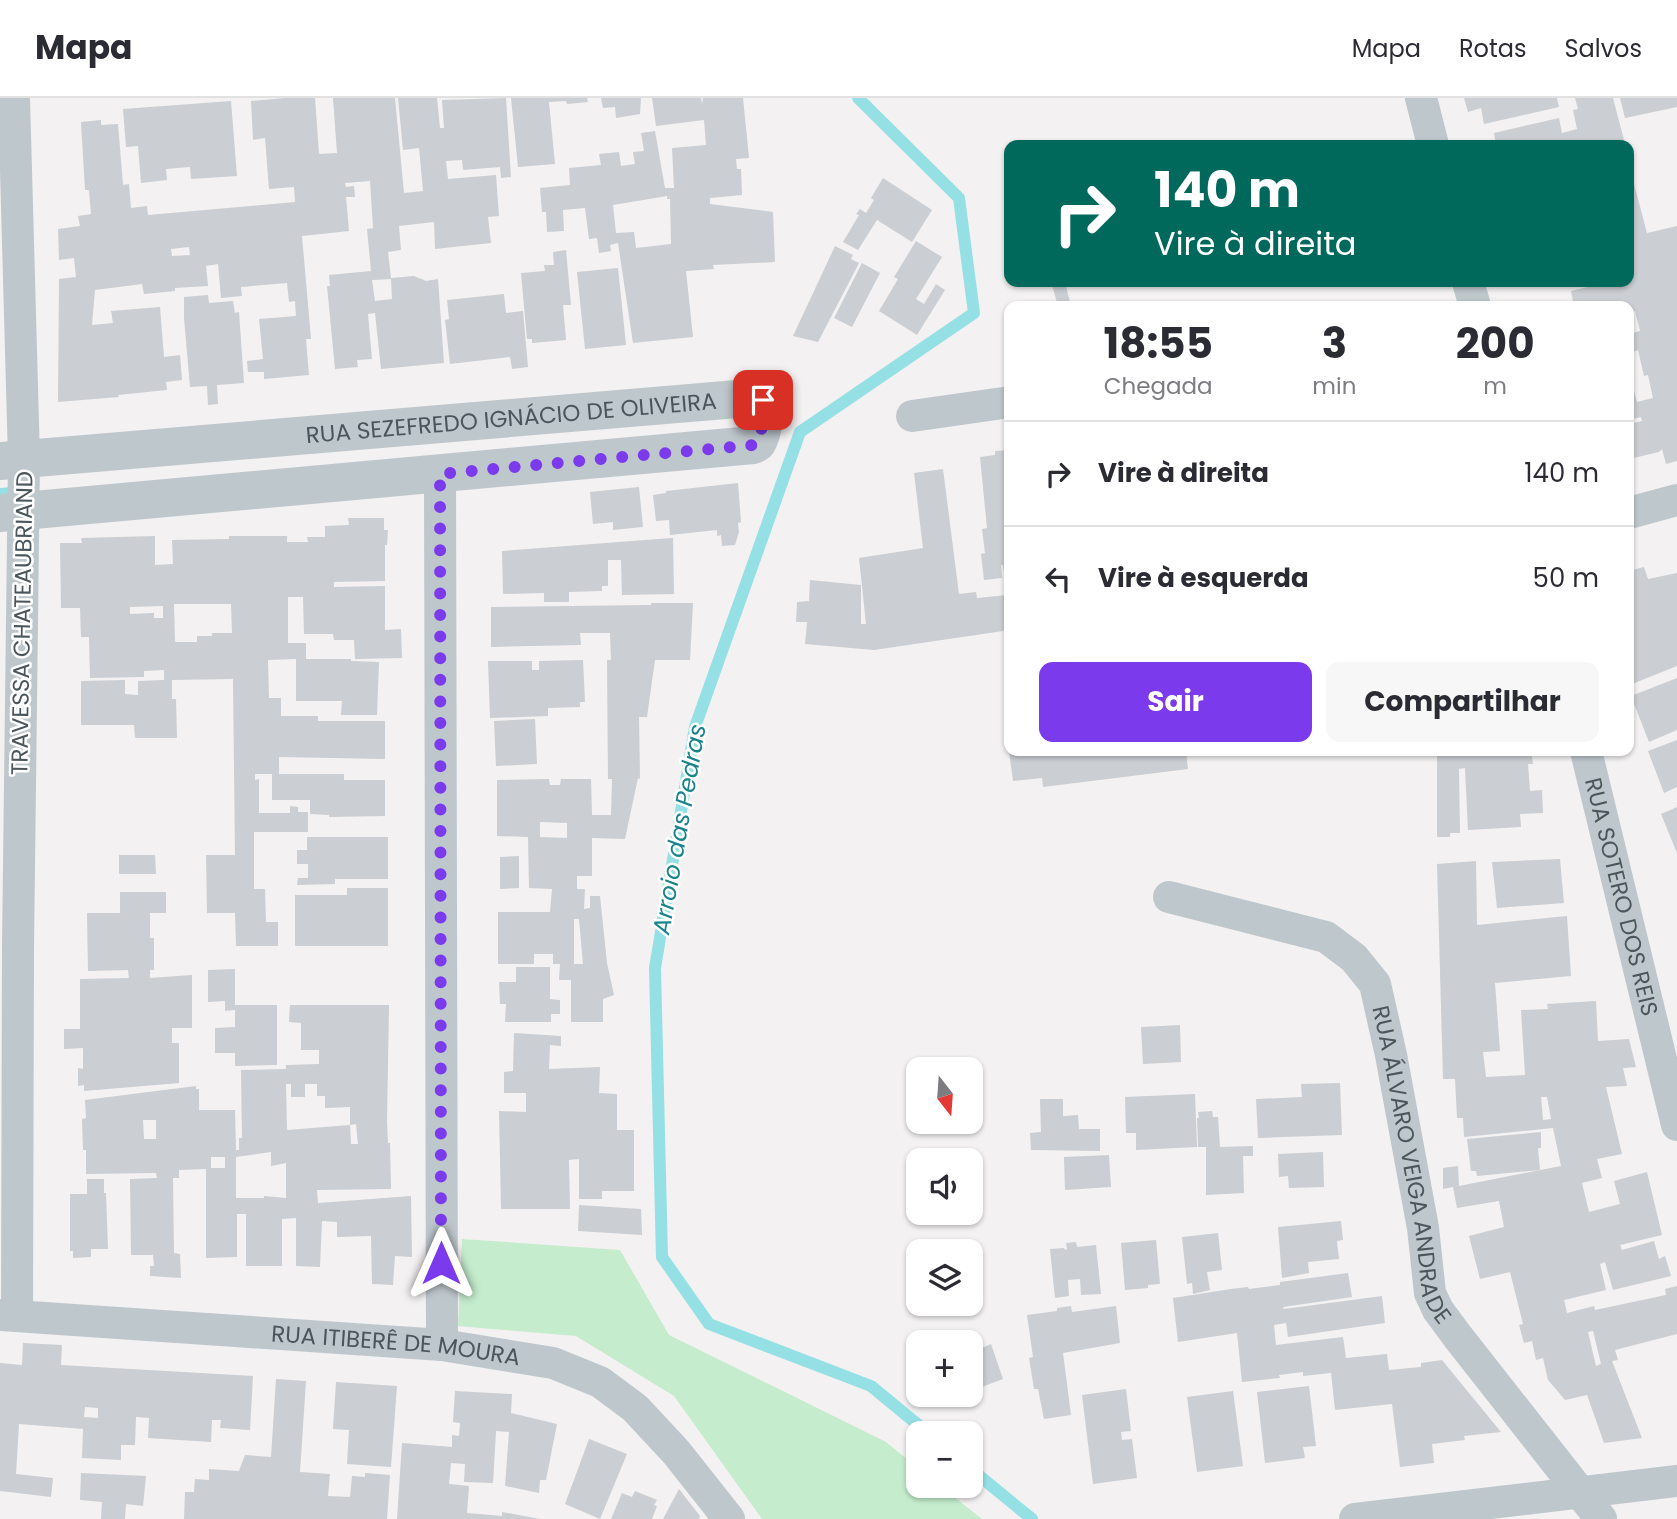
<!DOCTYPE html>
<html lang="pt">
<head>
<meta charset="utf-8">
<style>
	body { margin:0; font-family:Poppins,sans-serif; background:#f7f7f7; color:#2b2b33; height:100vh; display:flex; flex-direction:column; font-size:26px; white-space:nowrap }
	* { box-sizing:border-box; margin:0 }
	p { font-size:23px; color:#7c7c81 }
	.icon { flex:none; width:38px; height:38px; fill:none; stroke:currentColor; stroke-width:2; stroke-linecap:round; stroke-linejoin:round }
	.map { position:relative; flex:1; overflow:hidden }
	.panel { position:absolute; left:1004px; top:203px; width:630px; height:455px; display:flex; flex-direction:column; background:#fff; border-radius:14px; box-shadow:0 2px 5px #0004 }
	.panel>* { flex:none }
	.hud { position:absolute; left:1004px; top:42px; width:630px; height:147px; border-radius:14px; box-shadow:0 2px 5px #0004; background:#00695c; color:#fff; overflow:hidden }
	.needle { width:46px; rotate:163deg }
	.controls { position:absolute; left:906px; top:959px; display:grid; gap:14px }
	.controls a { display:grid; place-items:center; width:77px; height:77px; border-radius:14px; background:#fff; box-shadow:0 2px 5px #0004; font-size:35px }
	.pin { position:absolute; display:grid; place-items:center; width:60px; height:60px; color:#fff; margin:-30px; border-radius:14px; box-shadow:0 4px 10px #0006 }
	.me { position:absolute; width:77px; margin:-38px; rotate:0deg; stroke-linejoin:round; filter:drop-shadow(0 0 5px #0008) }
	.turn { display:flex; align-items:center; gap:24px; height:147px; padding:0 35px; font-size:32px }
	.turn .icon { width:91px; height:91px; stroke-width:2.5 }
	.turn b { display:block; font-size:49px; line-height:60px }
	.eta { display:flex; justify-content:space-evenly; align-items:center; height:119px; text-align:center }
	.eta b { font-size:42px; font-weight:700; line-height:49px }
	.cta { display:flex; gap:14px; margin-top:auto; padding:14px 35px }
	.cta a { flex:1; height:80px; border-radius:14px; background:#7c3aed; color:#fff; font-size:28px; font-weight:700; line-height:80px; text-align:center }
	.cta a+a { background:#f7f7f7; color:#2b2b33 }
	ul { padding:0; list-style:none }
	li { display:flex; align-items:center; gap:21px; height:105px; padding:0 35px; border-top:2px solid #e1e1e2 }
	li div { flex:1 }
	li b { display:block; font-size:26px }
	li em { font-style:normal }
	header { display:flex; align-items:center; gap:42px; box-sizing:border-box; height:98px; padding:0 35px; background:#fff; border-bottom:2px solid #e1e1e2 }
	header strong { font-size:33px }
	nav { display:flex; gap:38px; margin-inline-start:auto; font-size:24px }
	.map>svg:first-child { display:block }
</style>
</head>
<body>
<header>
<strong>Mapa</strong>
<nav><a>Mapa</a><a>Rotas</a><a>Salvos</a></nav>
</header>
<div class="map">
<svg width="1677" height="1421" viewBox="0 0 1677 1421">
	<rect width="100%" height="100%" fill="#f3f1f1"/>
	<path fill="#c4eccd" d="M462,1141l158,11 49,85 217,107 33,27v17h21l42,33h-220l-88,-123 -98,-60 -118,-10z"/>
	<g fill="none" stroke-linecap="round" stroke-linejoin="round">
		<path stroke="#95e0e4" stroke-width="12" d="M858,0l101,100 15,115 -174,119 -105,295 -40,241 7,289 47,67 162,62 57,47
			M0,396l24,-2
			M971,1371l61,50"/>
	</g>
	<path fill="#cbced2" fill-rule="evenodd" d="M285,0h30l4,56 18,-1 -4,-55h62l9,95 19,-2 -4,-43 -16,2 -5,-52h39l3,30h4l-2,-28 64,-2 5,79 -10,1 -1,-11 -37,3 -1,-10 -16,1 2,18 48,-4 3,41 -11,1 3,26 -56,6 -1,-27 -35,4 2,24 -13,2 3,26 23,-2 12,5 12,-2 6,84 -63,6 -6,-56 -7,1 4,45 -15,1 1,7 -23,2 -8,-83h3l-1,-11 42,-4 -4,-42 6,-1 -3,-47 -25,2 1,4 8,-1 1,11h-9l3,34 -47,5 9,103h-5l3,36 -45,4v-7h-16l-1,-11 16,-2 -4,-40 37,-3 -1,-15 -6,1 -2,-19 -46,4 1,9 -21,2 -3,-34 -12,2 2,20 -33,2v3l-31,3 -2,-10 -47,6 -3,35 21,-2 -2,-12 49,-4 4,50 16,-2 2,25 -16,2 1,8 -49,5 1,2 -61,5 1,-123 17,-2 -2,-19 -15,2 -1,-31 22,-3 -2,-10 13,-2 -2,-24h-4l-4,-68 20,-2v5l17,-1 5,61 6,-1 2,24 16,-2 1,9 147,-13 -1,-15 -25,2 -4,-51 -12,2 -2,-39zM189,149l1,8 -18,1 -1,-7zM391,181l1,20 -17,2 -3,-21z
		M511,0h76l1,4 -21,2 -1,-3 -17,1 6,62 -37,3z
		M601,0h40l-1,16 -24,4 -1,-11 -12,1z
		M652,0h49l1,6 1,-6h40l6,60 -13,1 1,10h4l1,26 -32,3v6l63,8 2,50 -62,3 1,4 -28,2 7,66 -60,6 -15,-100 -8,2 1,6 -12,2 -2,-15 -8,1 -4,-31 -22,2 1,21 -17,1 -1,-20h-4l-2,-24 30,-3 -1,-17 32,-3 -2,-11 20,-2 2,14 14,-2 -2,-12 11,-1 -3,-18 14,-2 10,57h9l-2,-40 34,-3 -2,-25 -48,6zM667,98v3h3l1,45 -35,4 -2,-16 -18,1 -3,-28z
		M1464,0h93l2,9 -75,17 -3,-16 -13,4z
		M1575,0h38l12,46 -129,1 -2,-12 65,-15 3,15 15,-4 -4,-19 5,-1z
		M1620,0h57v9l-52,11z
		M231,3l6,75 -46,3 -1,-12 -24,2 1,11 -26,3 -3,-37 -12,1 -3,-38z
		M1629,67l18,68 30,-7v235l-11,3 -4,-15 -3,3 -30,7v-35l13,-3 -1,-4 -12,3v-40l2,-1 6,23 16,-4 -5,-23 -4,1 -6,-26 -9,3v-19l11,-3 -5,-20 -6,2v-7h-55l-3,-15 29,-7 -1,-2h30z
		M883,80l49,32 -20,32 -35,-22 -19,30 -15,-8 16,-27 -3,-1 4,-5 6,4 8,-13 -3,-2z
		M916,143l26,16 -26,42 8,5 12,-20 9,6 -28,45 -38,-24 19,-32 -4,-2z
		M835,148l18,9 -2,4 8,4 -41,79 -25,-6z
		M566,152l5,55h-8l3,35 -34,3v-4h-5l-6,-66 24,-2 -1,-6h10l-1,-13z
		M862,165l18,10 -28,54 -18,-9z
		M618,170l8,77 -41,4 -8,-77z
		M1051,184h14l6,24h-13z
		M504,196l2,19 17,-2 5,56 -16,2 -2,-12 -60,7 -5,-44 4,-1 -2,-19z
		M208,197l1,8 24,-2 2,12 4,-1 5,71 -27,2 1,19 -10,1 -1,-19 -17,1 -6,-69v-21z
		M1010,352v180l-136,20 -69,-6 2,-22h-11l1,-20 12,-1 1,-21 51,5v39h5l-7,-66 64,-10 -9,-75 29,-4 16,125 17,-2 1,6 30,-3 -4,-30h-2l1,13 -18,2 -3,-26 4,-1 -3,-24 5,-1 -7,-71 15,-2v-4z
		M738,385l3,39 -3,1 1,9 -4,13 -13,1 -1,-11 -4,1v-6l-47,5 -1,-15 -13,1 -3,-26 13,-2v-2z
		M639,389l4,40 -30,3v-8l-20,2 -3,-32z
		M348,420h36v12h4l-1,15h-2v36l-51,1v5l51,-1v44l16,-1 1,29 -47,1 -1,-19h-20l-1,-6h-29l-1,-37h-15v46h18v16h45v2l28,1 -2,53h-36l1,-14h-46v-42l-28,1 1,38h12v18h37v5h67v38l-106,-2v17h65v6h41v36l-56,1v-2l-19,-1v-14h-38v-26h-17v6l4,-1v34h31v-7l8,1v5h10v20h-54v57h11l1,33h12v24h-42l-1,-33h-28l-1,-58h29l-2,-176 -61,1v19h4l1,39h-42l-1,-13h-53v-44l44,-1v14l13,1v-14l26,-1v-10l-20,1v6l-54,1 -1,-41h-8l-1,-29h-19l-1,-65h22l-1,-5 74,-2v29l18,-1 -1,-24 57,-1v-3h58v6h21l-1,-5h18v-11l24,-1zM174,506h57l1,29h-20v3h-15v6h-22zM163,508v12h-9v-5l-24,1v-7z
		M671,440h2l1,56 -52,1 -1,-35h-13v26h-6v5l-33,1v10h-25v-9l-41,1 -1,-43z
		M1644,469l4,12 29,-6v93l-45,18 -3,-7v-106z
		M651,505h42l-3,57h-35l-8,57h-8l1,62 -2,-1 -13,61 -33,-1v38h-15v13h8l-1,20 6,-1v-12h10l7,67 7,32 -11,4v23h-32v-42h-12l1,-16h-7v-10h-19v10h-36v-52h52l2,-23 -23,-1 -1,-51 -31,-1v-56l52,-1 1,6h10l1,-6h30l1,36h19l1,-36h-4l-1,-119h4l-1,-27h-30l1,12 -90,2v-40l160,-2zM540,724l27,1v15l-27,-1zM574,821h5l4,45h-9z
		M583,562l2,42h-5v5l-32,1v8l-58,2 -2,-57h44v9h7v-9z
		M1677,580v52l-28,12 -18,-46z
		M535,621l2,45 -41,2 -2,-45z
		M1677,642v47l-13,6 -16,-42z
		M1009,653h177l2,18 -145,18 -1,-9 -29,3z
		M1437,653h94l2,13h-5l2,27 12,-1 1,23 -23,1 1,13 -53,3 -3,-62 -6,1 1,64h-10v4h-13z
		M1677,709v46l-16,-39z
		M307,739h81v42h-53v5l-38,1 1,-7h10v-14h-11v-14h10z
		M119,757h36l1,19h-37z
		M519,758v32l-19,1v-32z
		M1560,761l4,44 -67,5 -5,-46z
		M1476,763l1,64 90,-9 4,60 -76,7 5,68 -17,1 3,25 39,-2 -4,-65 27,-1 -1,-5 49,-3 2,40 31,-2 7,28 -13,1 4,18 -21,1 16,67 -25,5 5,19 -20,5 7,29 31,-8 -6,-23 33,-9 15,63 -42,10 2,5 32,-9 5,18 6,-3 6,20 -58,14 -8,-28 -5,2 6,26 -42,10 3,13 27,-7 1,4 71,-15 -1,-6 12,-3v48l-62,16 3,10 -6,1 30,77 -38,5 -17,-48 -22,5 -17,-20 -5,-22 -7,2 -4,-19 -8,2 -5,-18 4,-1 -13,-52 -30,7 -11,-43 35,-9 -5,-26 -42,7 -4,-21 -10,2v-21l15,-2 1,20 102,-20 -8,-38 -89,9 -1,-19h-6l-2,-39h-12l-6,-215zM1541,999h6l4,22 -8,1zM1593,1233l8,33 -5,2 -8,-34z
		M347,790h41v58h-93v-51h52z
		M120,794h46v21h-16v25h4v32h-4v8l42,-3v53h-20v15h7v40l-95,8v-6l-6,1v-18l5,1v-21l-19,1v-20h16v-50l49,-1 -1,-8 -40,1 -1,-58h33z
		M516,869h34v32l10,1v14h-9v8h-46l1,-18h-6l-1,-22h17z
		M235,871v36h42v60l-42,1v-13h-20v-25l20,-1v-17l-10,1v-10l-17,1v-32z
		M290,907h99l-2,116 1,22h2l1,46 -74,1 1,13 93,-7 1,61 -17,-1 -2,29 -21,-1 -1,-48 -34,1v-15l-15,-1 -2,46 -24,-1v-48l-14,1v47h-36v-52h-9v43l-31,1v-89l-27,1v8h-6l1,75 6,1 1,24 -31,-2v-10h4l-1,-11h-22l-1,-76 27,-1 -1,-5 -70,1v-24h-3l-1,-31 4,-1 -1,-18 111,-14v3h3v21h36l1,40h3v-12h3l-1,-68 45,-1v-4l33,-1v-14h-18v-27l-12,-1zM286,986h5v13h14v-13h12v12h8v12l25,-1v18l-63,5zM143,1022h13v19h-12zM356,1026l2,20h-7l-1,-19zM271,1054v14l15,-3v35l-22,-2v2h-28v-41zM211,1059h14v11h-14z
		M1180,927l1,37 -38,2 -2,-37z
		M514,935l47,3v10l-11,-1 -1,24 51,-2 -1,26 18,1v36h17v61h-32v8h-23v-40l-10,1 1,49h-69l-2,-98 27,1v-19h-22v-21l9,-1z
		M1340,985l2,52 -84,3 -2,-39 46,-2 -1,-13z
		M1195,996l2,53 -61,3v-17h-10l-1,-36z
		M1040,1001h23v17l15,-1 1,14h21v22l-69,-1 -1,-17 11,-1z
		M1212,1013l1,6h5l2,30 33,-1v10h-10l1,37 -38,2v-48h-8l-1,-29h2l-1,-6z
		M1541,1034v16h-3l2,22 -63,6 -1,-5h-5l-4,-32z
		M1323,1054l1,35 -35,1 -1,-12 -9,1 -1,-23z
		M1109,1057l2,32 -46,3 -1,-33z
		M87,1081h17v14h2l2,56h-17v8l-18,1v-7h-3v-57h17z
		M579,1107l62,4 1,26 -64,-4z
		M1341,1123l2,19 -6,1 2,18 -31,3 1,11 -27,5 -4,-51z
		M1218,1135l4,37 -15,2 3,18 -17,4 -1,-11 -5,1 -5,-47z
		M1156,1142l4,44 -12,1v3l-23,2 -4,-47z
		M1076,1144l1,5 19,-2 5,49 -20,1 -1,-16 -12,1 1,16 -14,2 -5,-49 14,-1 1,2 2,-1 -1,-6z
		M1348,1175l4,24 -69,10 1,2 98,-13 3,27 -97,14 -2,-14 -12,2 2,20 67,-8 3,21 41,-4 2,16 32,-3v-4l21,-3 59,72 -37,4 1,4 -33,4 2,19 -34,4 -8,-63 -57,6 -4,-37 -28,3v-4l-24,3 1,3 -38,4 -5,-49 -59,9 -5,-44 58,-9 17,-2 1,2 31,-4v-3z
		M1071,1208l1,6 44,-6 4,37 -57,10 8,62 -27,4 -6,-30h-4l-5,-31 4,-1 -6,-42 30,-4v-3z
		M974,1244l3,8 14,-6 12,35 -32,12v-48z
		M23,1245l39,2 -1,20 192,11 -3,54 -30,-2 1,-8h-9l-1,22 -63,-4 1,-20 -13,-1 -1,28h-14v15l-39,-2 1,-29 -64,-5 -3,50 37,4 -2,19 -51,-6v-128l22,2zM85,1309l13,1v10l-14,-1z
		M276,1281l30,2 -6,91 30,2 -2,22 22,1 2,-21 13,1v-4l25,2 -3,44h-203l1,-27h9l1,-13 14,1v-11l30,2 6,-16 26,2z
		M336,1284l61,4 -6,81 -44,-3 2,-34 -16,-1z
		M1309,1288l7,60 -13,1 2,11 -40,5 -8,-71z
		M1126,1291l5,42 -10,1 1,8 10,-1 5,39 -44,6 -11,-89z
		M455,1293l57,3 -1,19 46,11 -11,56h-6l-1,13 -34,-7 4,-54 -13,-1 -3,52 -29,-1 1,-18 -14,-1 -2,21 20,2 -2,27 35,3v-4l38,7h-143l5,-76 50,4v-12l7,1 1,-13 -7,-1z
		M1233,1293l10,75 -46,6 -10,-75z
		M589,1341l38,15 -27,65 -35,-15z
		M81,1375l65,3 -3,30 -17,-2 -1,15h-24l1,-17 -22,-2z
		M679,1391l21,27 -1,3h-36z
		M635,1393l22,9 -3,5 3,1 -5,13h-41l11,-26 10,4z"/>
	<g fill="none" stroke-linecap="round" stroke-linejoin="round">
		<g stroke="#bec7cc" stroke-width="32">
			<path d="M14,0l10,361 -6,488 -1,369"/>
			<path d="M1421,0l12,47"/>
			<path d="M1468,184l7,24"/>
			<path d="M912,318l98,-14"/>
			<path d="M440,375l2,872"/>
			<path d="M1629,415l48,-13"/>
			<path id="s1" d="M1586,653l91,374"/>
			<path id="s2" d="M1169,799l157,40 28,21 21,26 16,71 32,173 7,65 8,17 20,27 143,182"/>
			<path id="s3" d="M0,1217l442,30 111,18 47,19 35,26 41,44 53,67"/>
			<path d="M1355,1421l322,-38"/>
		</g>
		<path stroke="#bec7cc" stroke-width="38" id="s4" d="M0,363l761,-64c5,12 3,35 -4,46l-4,2 -753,68"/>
	</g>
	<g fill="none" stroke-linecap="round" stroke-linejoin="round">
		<path stroke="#7c3aed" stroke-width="12" stroke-dasharray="0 21.6" d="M441,1165l-1,-789 313,-29 4,-2 4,-6 2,-37"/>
	</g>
	<g text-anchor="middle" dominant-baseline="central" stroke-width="5" stroke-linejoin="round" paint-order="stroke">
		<g font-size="23" fill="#4a565c" stroke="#fff">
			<text stroke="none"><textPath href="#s4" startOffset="513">RUA SEZEFREDO IGNÁCIO DE OLIVEIRA</textPath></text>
			<text transform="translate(22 525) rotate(-89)">TRAVESSA CHATEAUBRIAND</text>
			<text stroke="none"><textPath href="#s1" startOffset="150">RUA SOTERO DOS REIS</textPath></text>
			<text stroke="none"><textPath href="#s2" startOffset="415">RUA ÁLVARO VEIGA ANDRADE</textPath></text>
			<text stroke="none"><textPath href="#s3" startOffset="397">RUA ITIBERÊ DE MOURA</textPath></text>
		</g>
		<g font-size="24" font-style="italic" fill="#19838b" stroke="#fff">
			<text transform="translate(679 731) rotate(-80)">Arroio das Pedras</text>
		</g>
	</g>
</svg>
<div class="controls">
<a><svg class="needle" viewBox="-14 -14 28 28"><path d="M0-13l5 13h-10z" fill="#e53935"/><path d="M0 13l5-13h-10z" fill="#7c7c81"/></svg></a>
<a><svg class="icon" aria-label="sound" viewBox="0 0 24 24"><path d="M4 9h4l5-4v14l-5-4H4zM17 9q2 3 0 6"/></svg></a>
<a><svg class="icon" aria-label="layers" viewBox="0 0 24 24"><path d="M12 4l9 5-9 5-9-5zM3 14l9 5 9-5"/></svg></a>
<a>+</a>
<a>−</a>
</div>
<div class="pin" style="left:763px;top:302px;background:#d93025"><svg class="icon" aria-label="arrive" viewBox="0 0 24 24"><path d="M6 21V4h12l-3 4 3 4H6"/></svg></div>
<svg class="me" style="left:441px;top:1165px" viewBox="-20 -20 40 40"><path d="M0-17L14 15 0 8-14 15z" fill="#7c3aed" stroke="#fff" stroke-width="4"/></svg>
<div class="hud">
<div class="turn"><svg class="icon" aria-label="right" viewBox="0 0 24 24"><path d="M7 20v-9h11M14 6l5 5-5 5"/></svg><div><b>140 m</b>Vire à direita</div></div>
</div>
<section class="panel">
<div class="eta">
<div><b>18:55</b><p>Chegada</p></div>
<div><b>3</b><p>min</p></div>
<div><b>200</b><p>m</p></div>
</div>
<ul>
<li><svg class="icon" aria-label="right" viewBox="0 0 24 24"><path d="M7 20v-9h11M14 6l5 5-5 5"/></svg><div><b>Vire à direita</b></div><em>140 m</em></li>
<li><svg class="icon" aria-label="left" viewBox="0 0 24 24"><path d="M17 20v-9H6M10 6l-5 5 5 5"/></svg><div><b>Vire à esquerda</b></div><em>50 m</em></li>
</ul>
<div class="cta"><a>Sair</a><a>Compartilhar</a></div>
</section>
</div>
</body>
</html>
